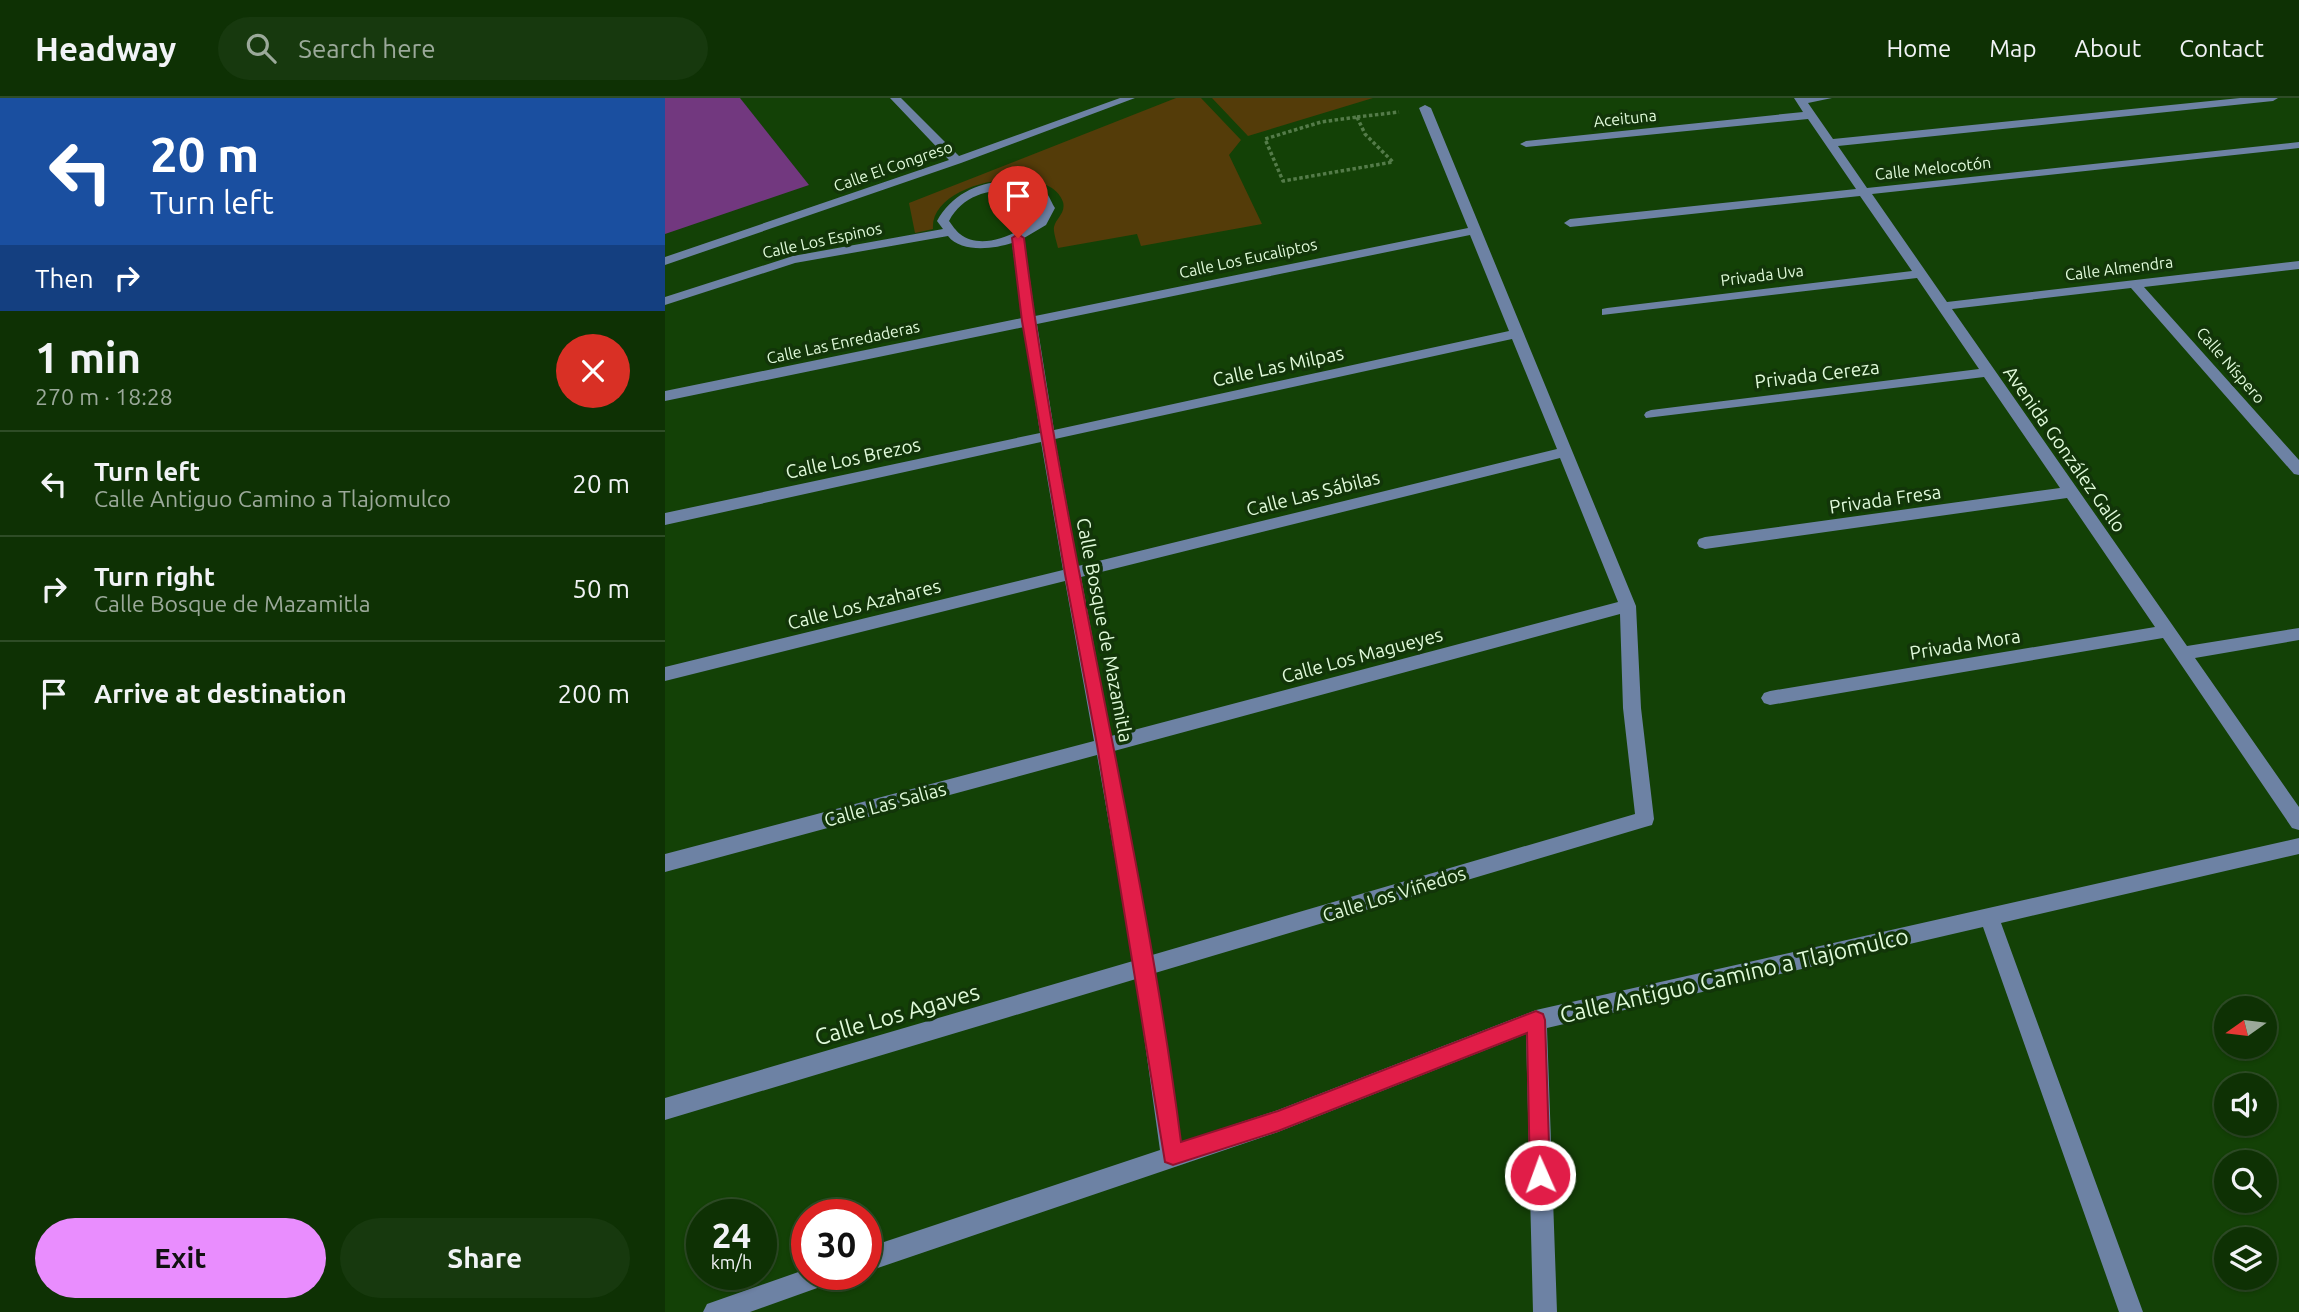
<!DOCTYPE html>
<html lang="en">
<head>
<meta charset="utf-8">
<style>
	body { margin:0; font-family:Ubuntu,sans-serif; background:#17390e; color:#f1f3f6; height:100vh; display:flex; flex-direction:column; font-size:26px; white-space:nowrap }
	* { box-sizing:border-box; margin:0 }
	p { font-size:23px; color:#9ba99a }
	.icon { flex:none; width:38px; height:38px; fill:none; stroke:currentColor; stroke-width:2; stroke-linecap:round; stroke-linejoin:round }
	.map { position:relative; flex:1; overflow:hidden }
	.drawer { display:flex; flex-direction:column; background:#0e3104; width:665px }
	.drawer>* { flex:none }
	.hud { background:#1a4fa0; color:#fff; overflow:hidden }
	.needle { width:46px; rotate:256deg }
	.tools { position:absolute; left:1549px; top:898px; display:grid; gap:14px }
	.tools a { display:grid; place-items:center; width:63px; height:63px; border-radius:50%; background:#0e3104; box-shadow:0 2px 5px #0004,0 0 0 2px #2e4c26; font-size:35px }
	.speed { position:absolute; left:21px; top:1101px; display:flex; gap:14px; font-size:35px; font-weight:700; text-align:center }
	.speed>* { display:grid; place-content:center; width:91px; height:91px; border-radius:50%; background:#0e3104; box-shadow:0 2px 5px #0004,0 0 0 2px #2e4c26; line-height:1 }
	.speed small { font-size:18px; font-weight:400 }
	.speed .limit { border:10px solid #d22; background:#fff; color:#111 }
	.pin { position:absolute; display:grid; place-items:center; width:60px; height:60px; color:#fff; margin:-72px -30px; border-radius:50% 50% 50% 0; rotate:-45deg; box-shadow:0 0 7px #0007 }
	.pin .icon { rotate:45deg }
	.me { position:absolute; width:77px; margin:-38px; rotate:358deg; stroke-linejoin:round; filter:drop-shadow(0 0 5px #0008) }
	.turn { display:flex; align-items:center; gap:24px; height:147px; padding:0 35px; font-size:32px }
	.turn .icon { width:91px; height:91px; stroke-width:2.5 }
	.turn b { display:block; font-size:49px; line-height:60px }
	.then { display:flex; align-items:center; height:66px; padding:0 35px; background:#0003; gap:14px; font-size:26px }
	.round { display:grid; place-items:center; flex:none; width:74px; height:74px; border-radius:37px; background:#17390e }
	.head { display:flex; align-items:center; justify-content:space-between; height:119px; padding:0 35px }
	h1 { font-size:42px; font-weight:600; line-height:52px }
	.action { display:flex; gap:14px; margin-top:auto; padding:14px 35px }
	.action a { flex:1; height:80px; border-radius:42px; background:#e98dfe; color:#111; font-size:28px; font-weight:600; line-height:80px; text-align:center }
	.action a+a { background:#17390e; color:#f1f3f6 }
	ul { padding:0; list-style:none }
	li { display:flex; align-items:center; gap:21px; height:105px; padding:0 35px; border-top:2px solid #2e4c26 }
	li div { flex:1 }
	li b { display:block; font-size:26px }
	li em { font-style:normal }
	header { display:flex; align-items:center; gap:42px; box-sizing:border-box; height:98px; padding:0 35px; background:#0e3104; border-bottom:2px solid #2e4c26 }
	header strong { font-size:33px }
	nav { display:flex; gap:38px; margin-inline-start:auto; font-size:24px }
	.search { width:490px; height:63px; background:#17390e; display:flex; align-items:center; gap:18px; box-sizing:border-box; padding:0 24px; border-radius:38px; color:#9ba99a; font-size:26px }
	main { display:flex; flex:1; min-height:0 }
	.map>svg:first-child { display:block }
</style>
</head>
<body>
<header>
<strong>Headway</strong>
<div class="search"><svg class="icon" aria-label="search" viewBox="0 0 24 24"><circle cx="10" cy="10" r="6"/><path d="M15 15l6 6"/></svg>Search here</div>
<nav><a>Home</a><a>Map</a><a>About</a><a>Contact</a></nav>
</header>
<main>
<section class="drawer">
<div class="hud">
<div class="turn"><svg class="icon" aria-label="left" viewBox="0 0 24 24"><path d="M17 20v-9H6M10 6l-5 5 5 5"/></svg><div><b>20 m</b>Turn left</div></div>
<div class="then">Then<svg class="icon" aria-label="right" viewBox="0 0 24 24"><path d="M7 20v-9h11M14 6l5 5-5 5"/></svg></div>
</div>
<div class="head"><div><h1>1 min</h1><p>270 m · 18:28</p></div><a class="round" style="background:#d93025;color:#fff"><svg class="icon" aria-label="close" viewBox="0 0 24 24"><path d="M6 6l12 12M18 6L6 18"/></svg></a></div>
<ul>
<li><svg class="icon" aria-label="left" viewBox="0 0 24 24"><path d="M17 20v-9H6M10 6l-5 5 5 5"/></svg><div><b>Turn left</b><p>Calle Antiguo Camino a Tlajomulco</p></div><em>20 m</em></li>
<li><svg class="icon" aria-label="right" viewBox="0 0 24 24"><path d="M7 20v-9h11M14 6l5 5-5 5"/></svg><div><b>Turn right</b><p>Calle Bosque de Mazamitla</p></div><em>50 m</em></li>
<li><svg class="icon" aria-label="arrive" viewBox="0 0 24 24"><path d="M6 21V4h12l-3 4 3 4H6"/></svg><div><b>Arrive at destination</b></div><em>200 m</em></li>
</ul>
<div class="action"><a>Exit</a><a>Share</a></div>
</section>
<div class="map">
<svg width="1634" height="1214" viewBox="0 0 1634 1214">
	<rect width="100%" height="100%" fill="#134106"/>
	<path fill="#543c09" d="M511,0h25l40,42 -12,15 33,69 -121,22 -4,-12 -79,14c-1,-5 -5,-16 -4,-21 2,-9 12,-14 9,-25 -13,-42 -134,-22 -130,27l-18,4 -6,-30z
		M547,0h161l-125,38z"/>
	<path fill="#72387f" d="M0,0h75l69,87 -144,49z"/>
	<g fill="none" stroke-linecap="round" stroke-linejoin="round">
		<path stroke="#547b49" stroke-width="3.5" stroke-dasharray="3.5 2.5" stroke-linecap="butt" d="M692,19l8,17 28,28 -110,19 -18,-42 56,-17z
			M692,19l42,-5"/>
		<path fill="#6d82a4" fill-rule="evenodd" d="M225,0h11l58,58 161,-58h15l-174,65 -296,102v-8l284,-97z
			M1129,0h38l-24,5 25,36 407,-41h38l-5,3 -435,45 29,42 432,-46v6l-427,46 75,108 352,-41v8l-155,18 155,173v15l-5,-1 -163,-186 -179,21 235,337 112,-18v12l-104,18 104,149v23l-7,-2 -129,-190 -393,67 -6,-2 -3,-5 3,-5 6,-2 385,-64 -88,-129 -362,51 -6,-2 -2,-4 2,-4 6,-2 355,-49 -76,-111 -338,41 -2,-3 2,-3 5,-2 328,-41 -62,-91 -315,37v-6l5,-1 305,-37 -52,-75 -290,31 -6,-4 6,-4 286,-30 -48,-70 -282,28 -6,-3 6,-3 277,-29z
			M760,7l6,3 205,498 5,102 13,111 -2,6 -7,2 -490,146 26,169 97,-32 258,-100 763,-172v16l-298,69 142,389h-24l-136,-385 -436,101 10,284h-24l-7,-278 -248,98 -412,140v-24l294,-98 -24,-171 -471,141v-22l468,-137 -36,-206 -432,117v-18l429,-113 -29,-160 -400,100v-14l398,-97 -22,-128 -376,83v-12l375,-80 -16,-106 -359,74v-10l357,-73 -10,-75c-18,6 -51,10 -64,-7l-153,27 -130,42v-8l128,-41 150,-27 -6,-8c18,-33 59,-48 95,-34 4,2 11,3 15,7 3,3 5,10 8,14l-9,17 -22,13 11,78 433,-88 -49,-120zM350,91l22,8 6,11c-13,23 -60,45 -83,26 -4,-3 -8,-9 -11,-13 14,-26 38,-31 66,-32zM805,137l39,96 -455,99 -17,-106zM847,241l45,110 -479,117 -23,-127zM895,360l58,144 -507,134 -30,-159zM955,516l3,94 12,106 -483,141 -38,-204z
			M142,1171v5h31l-4,8 -84,30h-47l4,-8z"/>
	</g>
	<path fill="#e11d48" stroke="#92132f" stroke-width="2" d="M353,136l6,4c38,303 118,600 157,904l97,-31 258,-100 7,3 2,6 5,155 -3,8 -7,3 -7,-3 -3,-8 -3,-142 -249,98 -105,34 -8,-3 -68,-417 -32,-171 -43,-253 -10,-83z"/>
	<g text-anchor="middle" dominant-baseline="central" stroke-width="7" stroke-linejoin="round" paint-order="stroke">
		<g font-size="16" fill="#e0fada" stroke="#123509">
			<text transform="translate(960 20) rotate(-6)">Aceituna</text>
			<text transform="translate(228 68) rotate(-19)">Calle El Congreso</text>
			<text transform="translate(1268 70) rotate(-6)">Calle Melocotón</text>
			<text transform="translate(157 142) rotate(-12)">Calle Los Espinos</text>
			<text transform="translate(583 160) rotate(-12)">Calle Los Eucaliptos</text>
			<text transform="translate(1454 170) rotate(-7)">Calle Almendra</text>
			<text transform="translate(1097 177) rotate(-7)">Privada Uva</text>
			<text transform="translate(178 244) rotate(-12)">Calle Las Enredaderas</text>
			<text transform="translate(1566 267) rotate(49)">Calle Níspero</text>
		</g>
		<g font-size="19" fill="#e0fada" stroke="#123509">
			<text transform="translate(613 268) rotate(-12)">Calle Las Milpas</text>
			<text transform="translate(1152 276) rotate(-7)">Privada Cereza</text>
			<text transform="translate(1400 351) rotate(55)">Avenida González Gallo</text>
			<text transform="translate(188 360) rotate(-12)">Calle Los Brezos</text>
			<text transform="translate(648 395) rotate(-14)">Calle Las Sábilas</text>
			<text transform="translate(1220 401) rotate(-8)">Privada Fresa</text>
			<text transform="translate(199 506) rotate(-14)">Calle Los Azahares</text>
			<text transform="translate(440 532) rotate(79)">Calle Bosque de Mazamitla</text>
			<text transform="translate(1300 546) rotate(-9)">Privada Mora</text>
			<text transform="translate(697 557) rotate(-15)">Calle Los Magueyes</text>
			<text transform="translate(220 706) rotate(-15)">Calle Las Salias</text>
			<text transform="translate(729 796) rotate(-17)">Calle Los Viñedos</text>
		</g>
		<g font-size="23" fill="#e0fada" stroke="#123509">
			<text transform="translate(1069 877) rotate(-13)">Calle Antiguo Camino a Tlajomulco</text>
			<text transform="translate(232 916) rotate(-16)">Calle Los Agaves</text>
		</g>
	</g>
</svg>
<div class="tools">
<a><svg class="needle" viewBox="-14 -14 28 28"><path d="M0-13l5 13h-10z" fill="#e53935"/><path d="M0 13l5-13h-10z" fill="#9ba99a"/></svg></a>
<a><svg class="icon" aria-label="sound" viewBox="0 0 24 24"><path d="M4 9h4l5-4v14l-5-4H4zM17 9q2 3 0 6"/></svg></a>
<a><svg class="icon" aria-label="search" viewBox="0 0 24 24"><circle cx="10" cy="10" r="6"/><path d="M15 15l6 6"/></svg></a>
<a><svg class="icon" aria-label="layers" viewBox="0 0 24 24"><path d="M12 4l9 5-9 5-9-5zM3 14l9 5 9-5"/></svg></a>
</div>
<div class="speed"><div>24<small>km/h</small></div><div class="limit">30</div></div>
<div class="pin" style="left:353px;top:140px;background:#d93025"><svg class="icon" aria-label="arrive" viewBox="0 0 24 24"><path d="M6 21V4h12l-3 4 3 4H6"/></svg></div>
<svg class="me" style="left:875px;top:1077px" viewBox="-20 -20 40 40"><circle r="17" fill="#e11d48" stroke="#fff" stroke-width="3"/><path d="M0-11L8 9 0 5-8 9z" fill="#fff"/></svg>
</div>
</main>
</body>
</html>
